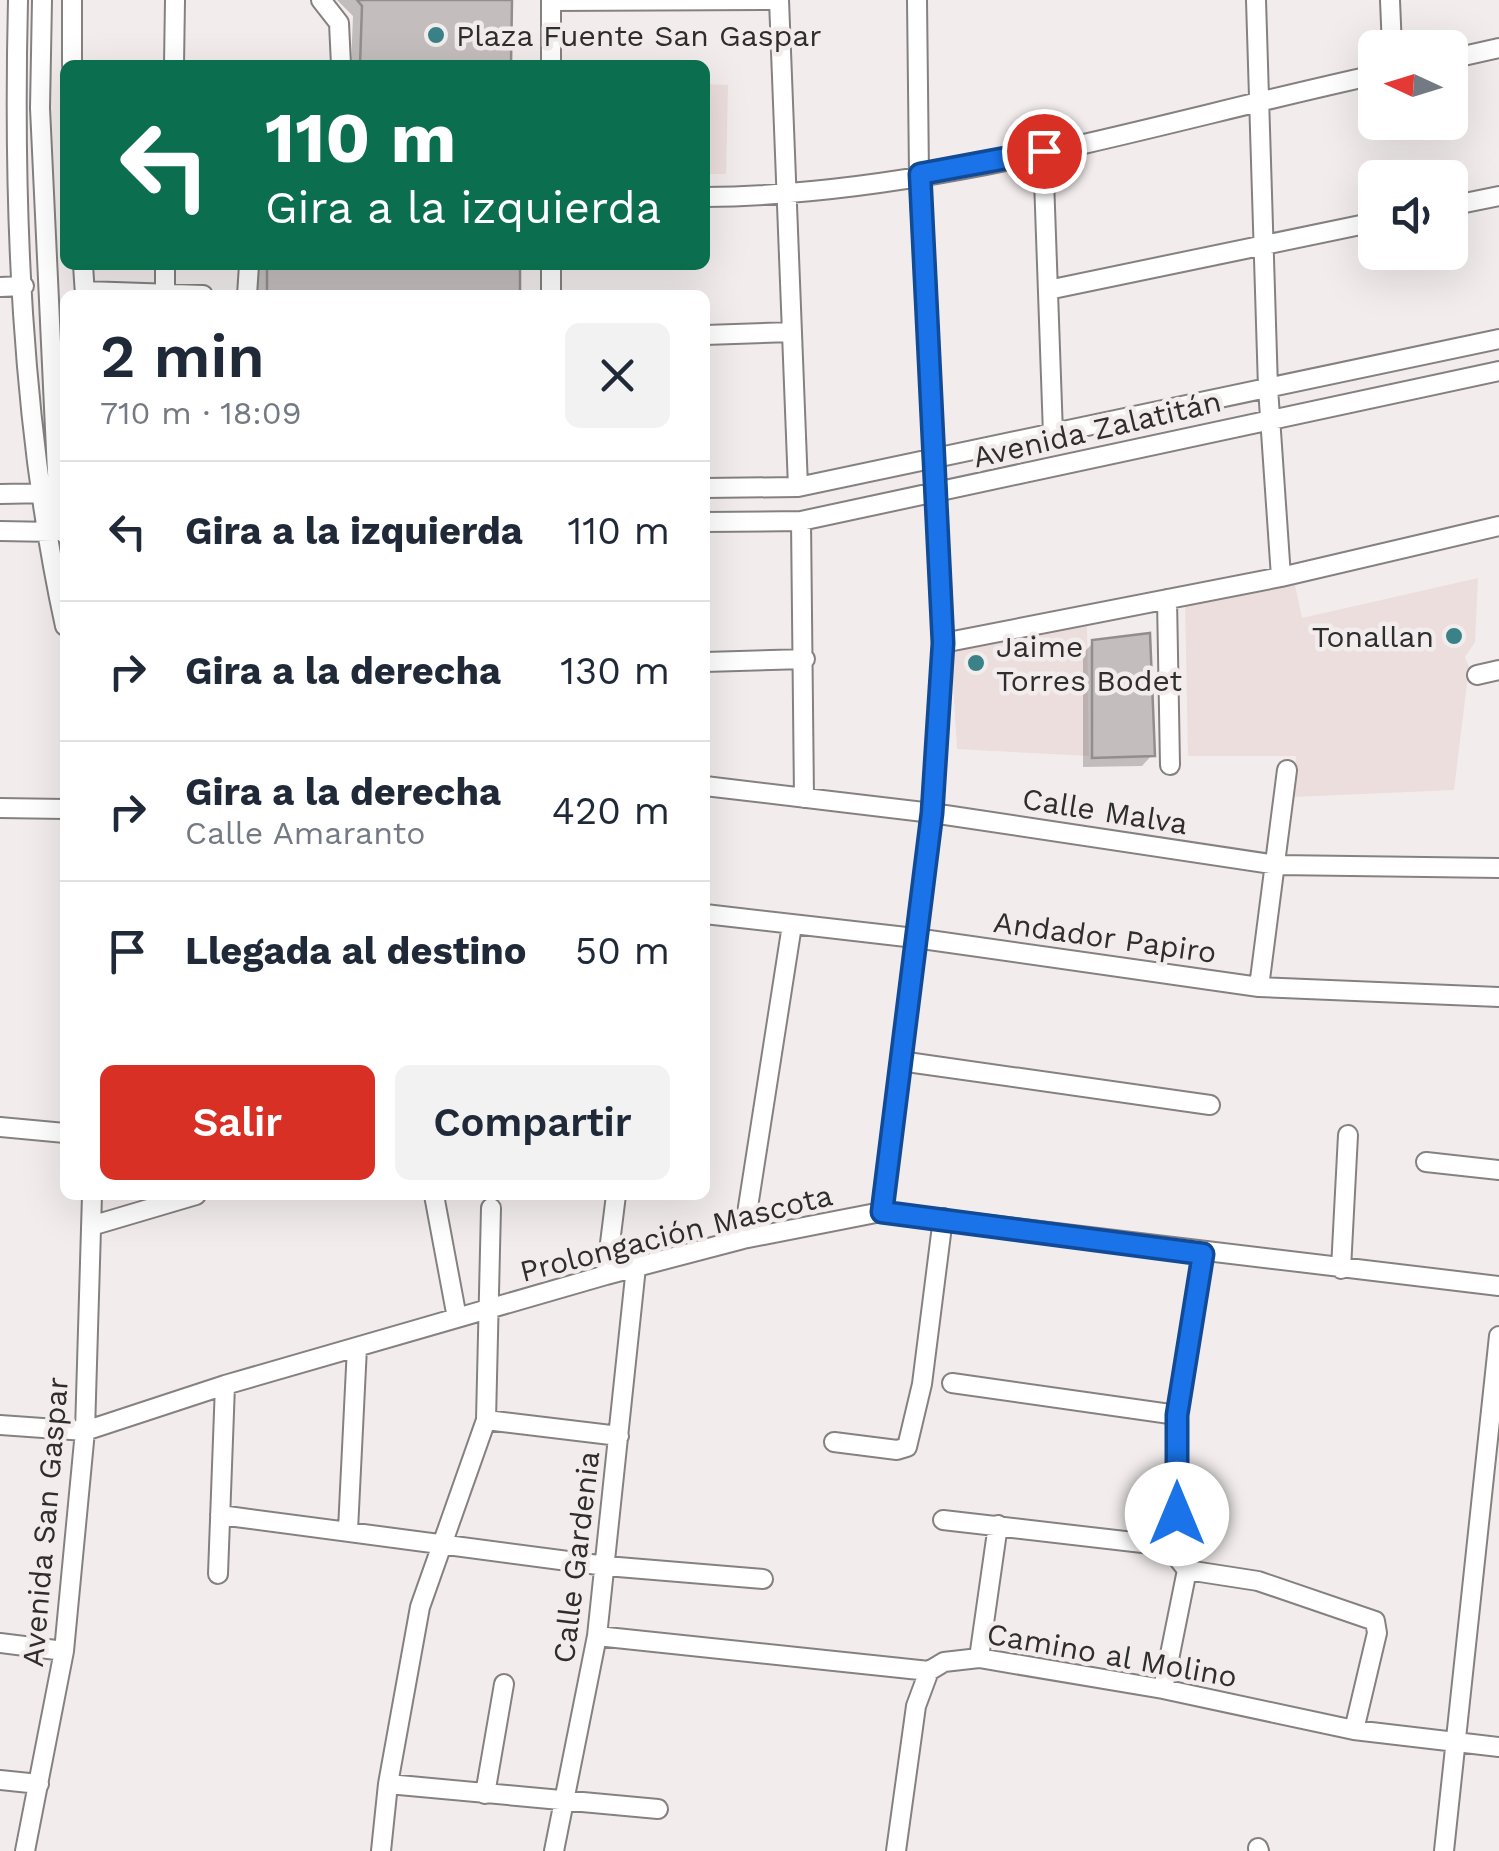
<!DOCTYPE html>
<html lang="es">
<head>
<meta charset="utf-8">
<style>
	body { margin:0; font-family:"Work Sans",sans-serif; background:#f2f2f3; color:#1f2937; height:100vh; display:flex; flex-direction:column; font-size:38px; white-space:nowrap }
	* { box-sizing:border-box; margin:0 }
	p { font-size:32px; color:#747a83 }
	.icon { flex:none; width:55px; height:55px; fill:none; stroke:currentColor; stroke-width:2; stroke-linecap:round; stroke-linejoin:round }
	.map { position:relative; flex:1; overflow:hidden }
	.sheet { position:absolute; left:60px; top:290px; width:650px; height:910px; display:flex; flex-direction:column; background:#fff; border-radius:15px; box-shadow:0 10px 40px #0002 }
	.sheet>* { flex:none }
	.top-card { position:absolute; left:60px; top:60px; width:650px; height:210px; border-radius:15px; box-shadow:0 10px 40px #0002; background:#0b6e4f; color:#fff; overflow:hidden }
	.needle { width:65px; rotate:274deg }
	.fabs { position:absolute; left:1358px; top:30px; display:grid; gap:20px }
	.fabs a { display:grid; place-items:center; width:110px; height:110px; border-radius:15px; background:#fff; box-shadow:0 10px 40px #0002; font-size:50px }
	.pin { position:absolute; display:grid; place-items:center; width:85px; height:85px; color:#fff; margin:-42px; border:5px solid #fff; border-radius:50%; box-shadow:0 2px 10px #0007 }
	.me { position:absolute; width:110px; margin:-55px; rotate:0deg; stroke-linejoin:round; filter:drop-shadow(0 0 8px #0008) }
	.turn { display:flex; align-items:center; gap:35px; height:210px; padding:0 40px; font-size:45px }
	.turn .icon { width:130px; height:130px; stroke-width:2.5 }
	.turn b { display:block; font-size:70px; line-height:85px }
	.round { display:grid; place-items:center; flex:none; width:105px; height:105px; border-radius:15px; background:#f2f2f3 }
	.summary { display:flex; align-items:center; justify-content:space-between; height:170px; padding:0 40px }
	h1 { font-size:60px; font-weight:600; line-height:75px }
	.cta { display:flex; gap:20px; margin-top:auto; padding:20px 40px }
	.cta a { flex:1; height:115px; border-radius:15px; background:#d93025; color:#fff; font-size:40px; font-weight:600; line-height:115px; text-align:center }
	.cta a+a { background:#f2f2f3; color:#1f2937 }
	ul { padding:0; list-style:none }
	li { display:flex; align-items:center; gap:30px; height:140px; padding:0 40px; border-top:2px solid #e0e1e3 }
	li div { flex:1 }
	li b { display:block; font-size:38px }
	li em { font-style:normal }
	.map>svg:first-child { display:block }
</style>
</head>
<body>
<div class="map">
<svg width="1499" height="1851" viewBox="0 0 1499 1851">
	<rect width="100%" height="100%" fill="#f2edec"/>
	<path fill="#ecdedd" d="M705,84l23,1 -2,89h-21z
		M1478,578l-3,64 -10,15 4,10 -15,123 -160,7 2,-41h-108l-3,-155 109,-21 8,38z
		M1087,623l2,133 -132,-7 -6,-99z"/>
	<path fill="#0003" d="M337,0h173l-1,65h-158l2,-49z
		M265,265h241l11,30h-259v-24z
		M1093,643l59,112 -10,11 -59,1v-114z"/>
	<path fill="#c3bebd" stroke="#938e8e" stroke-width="2.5" d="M357,0h155l-1,65h-151l2,-59z
		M267,265h242l11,2v28h-253z
		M1150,633l5,123 -63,2v-118z"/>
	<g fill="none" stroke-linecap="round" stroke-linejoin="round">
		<defs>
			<path id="minor" d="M18,0c-5,206 3,425 47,626
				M42,0l-2,108 18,385 7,41
				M321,0l18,23 2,42
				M551,0v65
				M1256,0l12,388 13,189
				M1390,0l2,48
				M551,1l228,-1 19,487
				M1450,59l49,-11
				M72,65v-65
				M174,65l1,-65
				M1043,151l10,283
				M705,197c226,-2 450,-74 670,-122
				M1450,206l49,-10
				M83,265l2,30
				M165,265v29
				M551,265v30
				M0,287l24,-1
				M1048,290l327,-68
				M85,291l118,4
				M247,295l2,-30
				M705,335l86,-3
				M705,488l93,-1 701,-148
				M0,494l49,-1
				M801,521l3,277
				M705,522l96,-1 698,-150
				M0,531l54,1
				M1167,599l3,166
				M943,643l338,-66 218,-51
				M705,662l100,-3
				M1477,675l22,-5
				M705,786l227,27 345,52 222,3
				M0,808l65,1
				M705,914l210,24 344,49 240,10
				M1259,987l28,-217
				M900,1061l310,44
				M0,1127l65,6
				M1426,1162l73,8
				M434,1195l23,123
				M881,1212l51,-399 11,-170 -24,-469 -2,-174
				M91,1226l105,-31
				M743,1239l49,-314
				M1341,1269l7,-134
				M606,1275l10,-80
				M952,1383l225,32
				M486,1420l133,16
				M0,1425l85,6 140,-46 381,-110 137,-36 138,-27 618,74
				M834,1442l63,8 10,-3 15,-63 21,-166
				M220,1515l386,51 157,13
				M943,1520l234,27
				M348,1530l9,-183
				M1187,1570l71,11 117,40 2,12 -23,97
				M218,1574l7,-189
				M597,1636l332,35 15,-9 35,-4 184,31 191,41 145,17
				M0,1643l64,8
				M979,1658l19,-133
				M1163,1689l24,-119 -11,-14 1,-141 26,-161
				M0,1780l39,4
				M388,1784l270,25
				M485,1794l19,-110
				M1258,1848l1,3
				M25,1851l39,-200 21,-220 7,-236
				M381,1851l7,-67 32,-177 66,-187 5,-212
				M554,1851l43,-215 39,-369
				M896,1851l20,-145 13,-35
				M1444,1851l55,-515"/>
		</defs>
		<use href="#minor" stroke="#868181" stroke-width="22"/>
		<use href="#minor" stroke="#fff" stroke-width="18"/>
	</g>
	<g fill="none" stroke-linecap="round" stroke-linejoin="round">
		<defs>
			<path id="route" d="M1044,151l-124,23 23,469 -11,170 -50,399 321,42 -26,161v99"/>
		</defs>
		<use href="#route" stroke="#114b97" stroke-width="25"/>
		<use href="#route" stroke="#1a73e8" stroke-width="18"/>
	</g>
	<g fill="#3a8287" stroke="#f2edec" stroke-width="4">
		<circle cx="436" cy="35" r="10"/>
		<circle cx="1454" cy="636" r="10"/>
		<circle cx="976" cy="663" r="10"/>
	</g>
	<g text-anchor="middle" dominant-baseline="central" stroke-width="9" stroke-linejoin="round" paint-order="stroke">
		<g font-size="30" fill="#2f2d2d" stroke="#f2edec" text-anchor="start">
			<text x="456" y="35">Plaza Fuente San Gaspar</text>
			<text x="1434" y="636" text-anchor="end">Tonallan</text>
			<text x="996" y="646">Jaime<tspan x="996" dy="34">Torres Bodet</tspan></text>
		</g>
		<g font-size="30" fill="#2f2d2d" stroke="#f2edec">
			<text transform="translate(1097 429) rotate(-13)">Avenida Zalatitán</text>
			<text transform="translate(1105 811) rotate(9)">Calle Malva</text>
			<text transform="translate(1105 937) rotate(8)">Andador Papiro</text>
			<text transform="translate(676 1233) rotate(-14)">Prolongación Mascota</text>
			<text transform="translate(45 1522) rotate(-85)">Avenida San Gaspar</text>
			<text transform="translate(576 1557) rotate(-83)">Calle Gardenia</text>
			<text transform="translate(1112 1655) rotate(10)">Camino al Molino</text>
		</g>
	</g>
</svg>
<div class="fabs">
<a><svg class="needle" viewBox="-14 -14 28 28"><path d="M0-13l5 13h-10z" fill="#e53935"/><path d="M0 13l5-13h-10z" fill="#747a83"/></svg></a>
<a><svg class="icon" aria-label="sound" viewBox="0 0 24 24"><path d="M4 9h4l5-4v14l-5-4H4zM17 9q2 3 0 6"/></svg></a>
</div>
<div class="pin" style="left:1044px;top:151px;background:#d93025"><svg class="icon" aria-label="arrive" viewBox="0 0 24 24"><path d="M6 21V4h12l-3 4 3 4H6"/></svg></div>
<svg class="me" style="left:1177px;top:1514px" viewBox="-20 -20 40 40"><circle r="19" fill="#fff"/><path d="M0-13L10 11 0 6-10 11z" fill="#1a73e8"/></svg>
<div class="top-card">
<div class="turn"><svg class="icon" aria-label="left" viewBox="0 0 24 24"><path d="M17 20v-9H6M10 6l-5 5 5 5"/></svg><div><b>110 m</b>Gira a la izquierda</div></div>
</div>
<section class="sheet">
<div class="summary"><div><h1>2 min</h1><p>710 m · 18:09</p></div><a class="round"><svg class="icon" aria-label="close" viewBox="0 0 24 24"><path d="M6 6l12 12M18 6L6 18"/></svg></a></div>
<ul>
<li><svg class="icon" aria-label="left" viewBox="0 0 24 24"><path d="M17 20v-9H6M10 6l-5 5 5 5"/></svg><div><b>Gira a la izquierda</b></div><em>110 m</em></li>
<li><svg class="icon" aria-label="right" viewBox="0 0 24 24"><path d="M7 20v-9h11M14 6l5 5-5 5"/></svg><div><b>Gira a la derecha</b></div><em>130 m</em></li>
<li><svg class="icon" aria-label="right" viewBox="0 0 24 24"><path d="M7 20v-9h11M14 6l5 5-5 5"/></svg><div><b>Gira a la derecha</b><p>Calle Amaranto</p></div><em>420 m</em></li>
<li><svg class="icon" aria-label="arrive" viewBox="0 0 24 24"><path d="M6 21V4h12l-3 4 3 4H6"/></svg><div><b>Llegada al destino</b></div><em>50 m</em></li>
</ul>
<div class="cta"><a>Salir</a><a>Compartir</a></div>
</section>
</div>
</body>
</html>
